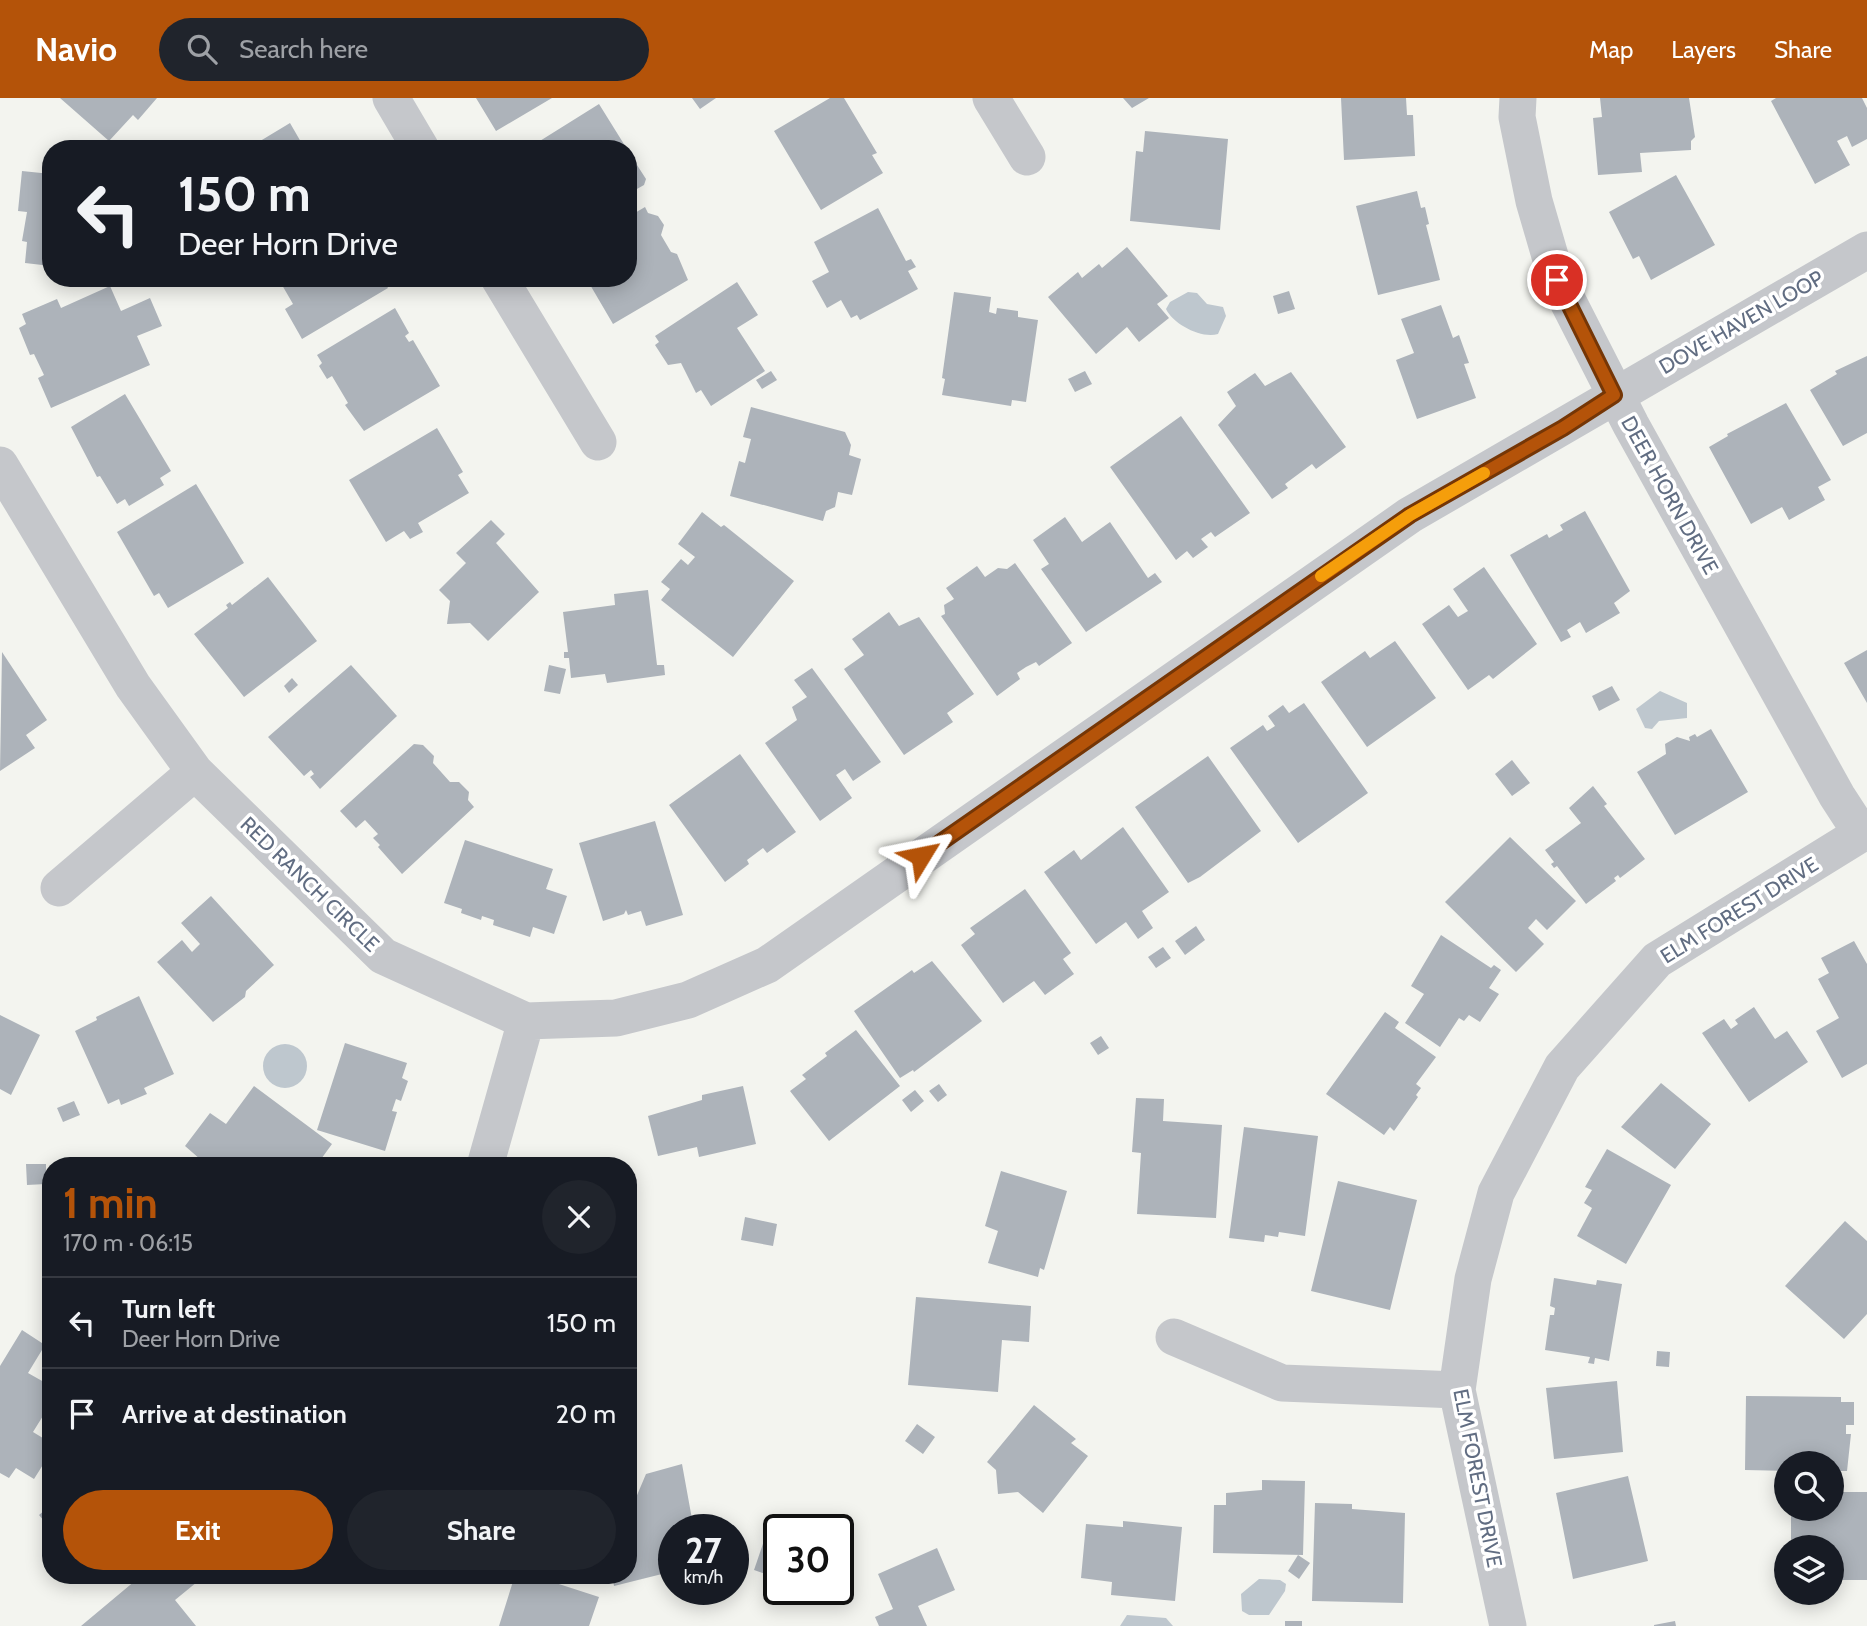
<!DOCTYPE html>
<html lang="en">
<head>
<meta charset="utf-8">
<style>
	body { margin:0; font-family:Cabin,sans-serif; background:#20242c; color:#f1f3f6; height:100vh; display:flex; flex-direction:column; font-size:26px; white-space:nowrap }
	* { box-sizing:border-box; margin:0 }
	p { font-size:23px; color:#9ea1a6 }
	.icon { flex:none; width:38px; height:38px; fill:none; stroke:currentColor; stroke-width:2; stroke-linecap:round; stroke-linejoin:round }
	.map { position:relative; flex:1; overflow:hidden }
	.drawer { position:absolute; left:42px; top:1059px; width:595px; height:427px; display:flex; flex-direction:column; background:#171b24; border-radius:28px; box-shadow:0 4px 18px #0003 }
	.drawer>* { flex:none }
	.guide { position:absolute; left:42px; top:42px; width:595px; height:147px; border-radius:28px; box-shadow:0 4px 18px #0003; background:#171b24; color:#f1f3f6; overflow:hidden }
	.fabs { position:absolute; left:1774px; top:1353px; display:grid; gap:14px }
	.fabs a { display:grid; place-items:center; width:70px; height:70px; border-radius:50%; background:#171b24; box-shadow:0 4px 18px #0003; font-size:35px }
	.speed { position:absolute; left:658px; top:1416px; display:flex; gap:14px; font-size:35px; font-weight:700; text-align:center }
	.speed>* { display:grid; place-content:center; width:91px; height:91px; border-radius:50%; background:#171b24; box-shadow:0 4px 18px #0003; line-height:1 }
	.speed small { font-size:18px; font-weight:400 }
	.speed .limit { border:4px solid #111; border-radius:10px; background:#fff; color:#111 }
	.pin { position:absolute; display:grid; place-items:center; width:60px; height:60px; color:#fff; margin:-30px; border:4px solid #fff; border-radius:50%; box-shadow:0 2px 7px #0007 }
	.me { position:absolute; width:77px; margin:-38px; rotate:55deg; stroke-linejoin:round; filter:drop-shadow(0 0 5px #0008) }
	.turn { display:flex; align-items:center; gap:24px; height:147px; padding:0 21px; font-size:32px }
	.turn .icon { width:91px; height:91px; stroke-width:2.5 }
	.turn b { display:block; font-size:49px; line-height:60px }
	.round { display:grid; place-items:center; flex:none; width:74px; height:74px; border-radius:37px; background:#20242c }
	.overview { display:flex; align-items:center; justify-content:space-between; height:119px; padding:0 21px }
	h1 { font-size:42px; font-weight:800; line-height:52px; color:#b45309 }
	.primary-button { display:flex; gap:14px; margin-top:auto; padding:14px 21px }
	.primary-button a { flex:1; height:80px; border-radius:42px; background:#b45309; color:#fff; font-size:28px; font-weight:800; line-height:80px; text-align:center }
	.primary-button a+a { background:#20242c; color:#f1f3f6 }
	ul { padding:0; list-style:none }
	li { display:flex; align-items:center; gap:21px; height:91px; padding:0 21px; border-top:2px solid #363941 }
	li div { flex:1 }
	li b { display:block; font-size:26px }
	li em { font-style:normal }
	header { display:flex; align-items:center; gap:42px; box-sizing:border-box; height:98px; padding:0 35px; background:#b45309; color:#fff }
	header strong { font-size:33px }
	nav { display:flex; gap:38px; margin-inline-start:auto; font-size:24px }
	.search { width:490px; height:63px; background:#20242c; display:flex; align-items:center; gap:18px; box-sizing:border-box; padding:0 24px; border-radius:38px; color:#9ea1a6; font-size:26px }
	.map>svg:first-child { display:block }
</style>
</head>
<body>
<header>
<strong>Navio</strong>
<div class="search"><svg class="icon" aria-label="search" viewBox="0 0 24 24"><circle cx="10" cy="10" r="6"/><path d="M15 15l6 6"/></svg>Search here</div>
<nav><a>Map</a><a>Layers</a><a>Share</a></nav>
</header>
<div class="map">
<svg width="1867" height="1528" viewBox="0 0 1867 1528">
	<rect width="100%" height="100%" fill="#f3f4ef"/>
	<path fill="#bec7ce" d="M1188,194l9,1 10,11 16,3 3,9 -8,18c-17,5 -45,-10 -52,-25l4,-7z
		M1660,593l27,12v15l-28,3 -7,8 -7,-1 -9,-19z
		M263 968a22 22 0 1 1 44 0a22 22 0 1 1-44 0Z
		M1259,1481l21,1 6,4 -1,7 -16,24h-20l-7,-4 -1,-17z
		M1127,1517l39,3 7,8h-53z"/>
	<path fill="#adb3ba" d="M60,0h97l-19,22 -5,-5 -24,26z
		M476,0h76l-56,33z
		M692,0h24l-16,11z
		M830,0h14l33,55 -5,2 11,18 -62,37 -47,-79z
		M1123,0h26l-17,10z
		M1341,0h65l1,17h6l2,41 -71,4z
		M1600,0h89l6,39 -4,4v9l-51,3 2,19 -44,3 -5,-57 9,-1z
		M1776,0h86l5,10v31l-15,8 -5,-11 -10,5 13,24 -35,19 -44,-83z
		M599,6l28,45h-100z
		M290,25l15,26h-58z
		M1145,33l83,8 -8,91 -90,-9 6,-70 7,1z
		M628,53l18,28 -2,6 -16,9z
		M22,73l29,3v92l-26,-3 2,-21 -5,-1 5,-29 -9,-1z
		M1676,77l39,70 -64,35 -12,-24 -6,3 -24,-47z
		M1417,93l4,17 4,-1 4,17 -3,1 14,55 -62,15 -22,-89z
		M645,109l3,6 10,3 6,9 -3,10 10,17 6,2 11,26 -75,44 -24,-41 8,-5h31v-61z
		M878,110l28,53 5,-2 5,8 -8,4 10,18 -58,31 -3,-5 -6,3 -10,-18 -14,8 -15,-27 17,-9 -15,-30z
		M1127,149l41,49 -11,8 12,14 -30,24 -12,-15 -31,27 -48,-57 30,-25 4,6 17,-14 3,4z
		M278,180h104l6,10 -86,51 -17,-30 8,-5z
		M737,184l21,33 -21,13 28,43 -54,35 -10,-16 -5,3 -15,-30 -13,2 -13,-20 4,-3 -4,-6z
		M110,188l11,25 29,-13 12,28 -25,10 13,29 -99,43 -13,-30 6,-3 -10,-21 -4,1 -11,-27 7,-4 -4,-10 35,-15 4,9z
		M1289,193l6,18 -17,5 -5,-18z
		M954,194l37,5 -2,15 7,2 1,-6 21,3v6l20,3 -12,82 -14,-2 -1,6 -69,-11 3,-16 -3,-1z
		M1441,207l12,33 6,-3 10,28 -5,1 12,34 -59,21 -21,-59 18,-7 -13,-34z
		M395,210l14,25 -4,3 4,6 4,-2 27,46 -76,45 -19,-26 3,-2 -16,-27 -5,3 -8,-13 3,-3 -5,-8z
		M1867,258v77l-24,13 -33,-56 27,-16 -2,-3z
		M771,273l6,9 -15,9 -6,-9z
		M1085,273l7,13 -17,8 -7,-13z
		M1291,274l55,75 -30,22 -4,-5 -27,20 3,4 -16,11 -54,-74 18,-19 -9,-14 28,-19 10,13z
		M125,296l46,77 -11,7 4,7 -35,21 -4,-7 -8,5 -17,-28 -3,1 -26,-50z
		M1786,305l45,77 -13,7 7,13 -36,20 -7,-13 -31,17 -42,-77 19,-11 -1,-2z
		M751,309l94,25 6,13 -2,10 12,4 -9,36 -14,-3 -3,15 -9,4 -3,10 -93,-25 9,-35 6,2 6,-24 -8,-2z
		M1181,318l69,97 -35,24 -4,-5 -10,7 7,8 -15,11 -6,-7 -11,9 -66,-93z
		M437,330l26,44 -5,3 11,18 -51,30 5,9 -13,7 -6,-8 -18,11 -37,-62z
		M196,386l48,79 -76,45 -9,-15 -5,3 -37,-64z
		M1585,413l45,80 -16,12 6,10 -34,20 -6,-11 -13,8 4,7 -10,5 -51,-87 37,-21 2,4 14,-8 -3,-5z
		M702,414l19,15 3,-2 70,56 -61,76 -72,-57 9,-11 -9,-7 20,-23 7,6 7,-8 -17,-13z
		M1065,419l17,25 28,-20 38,56 7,-5 7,9 -76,50 -45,-63 8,-5 -16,-24z
		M491,422l14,14 -9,9 43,49 -51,49 -18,-18 -23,1 3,-23 -11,-11 27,-27 -10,-10z
		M1015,465l57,80 -33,23 -3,-4 -10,5 -9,6 3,6 -23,17 -56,-80 4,-2 -1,-9 10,-6 -8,-11 31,-22 8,11 13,-9 9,1z
		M1484,469l53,77 -44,35 -4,-4 -21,15 -46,-66 27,-19 9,12 10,-6 -15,-22z
		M268,479l49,64 -73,56 -50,-63 34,-26 -2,-3 4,-3 2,3z
		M648,492l9,75h7l1,10 -58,8 -2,-9 -34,4 -2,-20h-5v-6h4l-5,-40 52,-7 -1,-11z
		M889,514l10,14 20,-9 55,77 -27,19 6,9 -49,33 -60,-86 20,-14 -12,-16z
		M1395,543l41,57 -69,49 -46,-65 44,-31 5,7z
		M1867,552v53l-23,-40z
		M2,554l45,68 -21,15 9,13 -35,23z
		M351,567l46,51 -77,73 -10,-12 4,-3 -3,-4 -7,6 -36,-39z
		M549,567l17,4 -6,25 -16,-3z
		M812,570l69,94 -28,19 -8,-12 -9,6 16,23 -32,23 -55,-78 32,-23 -5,-13 15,-10 -13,-17z
		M292,580l6,7 -9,8 -5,-7z
		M1612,588l8,14 -21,11 -7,-15z
		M1304,605l64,90 -70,50 -68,-95 33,-23 4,6 8,-5 -7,-10 15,-11 6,8z
		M1711,631l37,63 -73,43 -38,-63 29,-18 -1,-10 12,-7 13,4 -1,-4 6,-3 2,3z
		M414,646l9,1 11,11 -1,7 17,19h9l10,10 -1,8 6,7 -72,67 -24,-27 2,-2 -7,-7 5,-4 -13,-14 -9,8 -16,-17z
		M740,656l56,78 -29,21 -4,-5 -16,12 2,4 -24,18 -56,-77z
		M1208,658l53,75 -61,46 -12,6 -53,-76z
		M1512,662l18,23 -18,13 -17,-22z
		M1593,688l14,18 -3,2 41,53 -25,19 -2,-3 -4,3 2,3 -30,23 -29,-38 -3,2 -3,-4 3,-2 -9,-12 36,-27 -12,-15z
		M655,723l28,94 -37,11 -5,-15 -13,4 -2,-5 -2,4 -21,7 -24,-78z
		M1123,729l46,65 -27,19 11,17 -15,11 -12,-17 -30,22 -52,-72 30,-22 7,10z
		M1510,739l66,64 -29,29 -11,-11 -8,9 16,16 -28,28 -71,-70z
		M465,742l88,29 -7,20 21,7 -13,38 -21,-7 -3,10 -37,-12 1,-5 -12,-4 -1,4 -20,-7 1,-4 -18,-6z
		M1025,791l46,64 -8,6 11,15 -29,21 -11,-14 -31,22 -42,-58 14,-11 -5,-6z
		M211,798l63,69 -28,26 -1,6 -32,25 -56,-60 25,-22 10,12 8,-8 -19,-21z
		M1196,828l9,14 -20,15 -10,-14z
		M1441,837l50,33 3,-3 7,5 -12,18 10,6 -19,28 -11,-7 -5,6 -5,-3 -19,29 -35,-24 19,-29 -13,-8z
		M1854,843l13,23v100l-25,14 -26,-47 23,-13 -21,-39 11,-6 -8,-15z
		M1163,849l8,11 -15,10 -8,-11z
		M932,863l50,60 -68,51 -1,-2 -13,8 -46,-67 58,-41 2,3z
		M139,898l35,78 -30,14 3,6 -26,11 -2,-6 -11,5 -33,-73 22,-11 -1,-3z
		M1754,909l21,32 12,-8 21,31 -59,40 -47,-69 22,-14 7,10 7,-5 -3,-4z
		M1385,914l14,10 -4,6 41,29 -20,27 5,4 -5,7 2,2 -24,34 -4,-4 -6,8 -58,-41z
		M0,917l40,20 -29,60 -11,-6z
		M856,932l44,56 -71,55 -39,-50 16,-12 -4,-4 25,-19 -2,-3z
		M1101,938l8,12 -11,7 -8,-12z
		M345,945l62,20 -5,15 6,3 -7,20 -5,-2 -4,12 5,1 -12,39 -68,-21z
		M1661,985l50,41 -36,45 -54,-42z
		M939,986l8,11 -9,7 -9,-11z
		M254,988l78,58 -16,22h-20l-8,-6 5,6h-85l-23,-20 25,-33 16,11z
		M743,988l13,58 -57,13 -2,-10 -39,9 -10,-40 54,-16v-5z
		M915,992l9,11 -13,11 -9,-12z
		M1136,1000l28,1 -1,22 59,4 -6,93 -79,-4 4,-61 -9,-1z
		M74,1003l6,14 -17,7 -6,-14z
		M1244,1029l74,9 -13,100 -26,-4 -1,5 -13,-2 -1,7 -35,-4z
		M1607,1051l64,36 -45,79 -49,-28 15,-28 -8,-5 8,-13 -7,-3z
		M26,1066h20v20l-19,1z
		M1001,1073l66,20 -23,79 -4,-2 -2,9 -50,-14 10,-32 -13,-5z
		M1338,1083l79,19 -27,110 -79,-19z
		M628,1088l9,3 -8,28h-1z
		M745,1119l32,7 -4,22 -32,-6z
		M1845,1123l22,20v73l-23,25 -59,-53z
		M1554,1180l42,7 1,-5 25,4 -13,77 -14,-3 -1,6 -6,-1 2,-6 -45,-7 5,-35h4l1,-7 -5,-2z
		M916,1199l115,9 -2,36 -27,-2 -4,52 -90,-7z
		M22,1232l23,15 -17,28 23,13v17l-18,29 18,11v9l-17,27 -18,-11 -7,10 -9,-5v-107z
		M1657,1253l13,1 -1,15 -13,-1z
		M1617,1283l6,71 -69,7 -8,-71z
		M1746,1298l95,1v5h13v23h-8v9h5l-4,37h-15v-8h-45v8l-42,-1z
		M1034,1307l42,34 -5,4 17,13 -45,57 -25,-21 -20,2 -2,-24 -9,-8z
		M917,1326l18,13 -12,17 -18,-13z
		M682,1366l12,66h-20v41l-60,15 -2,-11h16v-74l7,-1 11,-26z
		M1628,1378l20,85 -75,18 -17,-86z
		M1262,1382l43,1 -2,74 -90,-2 1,-48h12v-12l36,-3z
		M1832,1394h35v88h-35v-33h-41v-31h19v-8h22z
		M1315,1405l37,1v5l53,4 -2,90 -91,-2z
		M51,1407v24l-12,-14z
		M1123,1423l59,6 -7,74 -64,-6 1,-13 -31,-4 5,-54 37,3z
		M770,1425l17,6 -8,1v49l-25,-9z
		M838,1446l9,2 -8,26h-1z
		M937,1450l18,42 -37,16 9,20h-48l-4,-9 18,-8 -15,-35z
		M1298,1457l12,8 -11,16 -11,-8z
		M142,1477h49l6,7 -22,18 21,26h-115z
		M515,1477h16l68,22 -10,29h-90z
		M833,1491l-2,7 -10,-4 -2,4 -21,-6z
		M1285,1523h17v5h-17z
		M1675,1523l1,5h-22v-1z"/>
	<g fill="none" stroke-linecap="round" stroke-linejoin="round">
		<path stroke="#c5c7cb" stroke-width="37" d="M391,0l30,51
			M991,0l36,59
			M1518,0l-1,19 17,84 23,79 74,145 206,371 24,37
			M499,180l99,164
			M0,367l133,221 62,86 188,184 143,65 90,-3 72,-18 79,-35 643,-450 457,-265
			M59,790l136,-116
			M485,1068l41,-145
			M1174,1239l108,46 175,7
			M1508,1528l-51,-236 16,-111 23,-86 66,-126 95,-107 210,-130"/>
	</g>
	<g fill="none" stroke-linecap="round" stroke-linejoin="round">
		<defs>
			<path id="route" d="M921,758l489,-341 153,-87 51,-33 -57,-115"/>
		</defs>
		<use href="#route" stroke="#753606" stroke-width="18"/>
		<use href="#route" stroke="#b45309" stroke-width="12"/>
		<path stroke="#f59e0b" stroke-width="12" d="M1321,478l89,-61 74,-42"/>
	</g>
	<g text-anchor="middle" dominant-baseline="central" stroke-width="7" stroke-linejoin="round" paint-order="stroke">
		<g font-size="21" fill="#616d82" stroke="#fff">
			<text transform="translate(1741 224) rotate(-30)">DOVE HAVEN LOOP</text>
			<text transform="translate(1670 397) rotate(61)">DEER HORN DRIVE</text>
			<text transform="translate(310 786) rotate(44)">RED RANCH CIRCLE</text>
			<text transform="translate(1739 812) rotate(-32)">ELM FOREST DRIVE</text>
			<text transform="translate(1478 1380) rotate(79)">ELM FOREST DRIVE</text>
		</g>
	</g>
</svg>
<div class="fabs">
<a><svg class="icon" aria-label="search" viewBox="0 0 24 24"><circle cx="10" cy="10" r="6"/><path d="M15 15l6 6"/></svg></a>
<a><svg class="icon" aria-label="layers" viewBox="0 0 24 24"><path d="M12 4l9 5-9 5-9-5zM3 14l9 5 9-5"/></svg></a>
</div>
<div class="speed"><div>27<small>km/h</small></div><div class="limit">30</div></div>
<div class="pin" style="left:1557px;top:182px;background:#d93025"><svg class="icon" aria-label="arrive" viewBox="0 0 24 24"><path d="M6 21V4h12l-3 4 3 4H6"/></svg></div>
<svg class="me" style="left:921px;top:758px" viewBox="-20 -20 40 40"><path d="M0-17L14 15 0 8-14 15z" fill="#b45309" stroke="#fff" stroke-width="4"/></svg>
<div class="guide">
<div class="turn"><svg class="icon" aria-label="left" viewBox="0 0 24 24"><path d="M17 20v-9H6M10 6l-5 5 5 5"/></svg><div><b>150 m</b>Deer Horn Drive</div></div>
</div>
<section class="drawer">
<div class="overview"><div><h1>1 min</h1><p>170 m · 06:15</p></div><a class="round"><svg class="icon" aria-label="close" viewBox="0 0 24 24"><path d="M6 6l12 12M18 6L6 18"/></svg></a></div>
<ul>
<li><svg class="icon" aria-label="left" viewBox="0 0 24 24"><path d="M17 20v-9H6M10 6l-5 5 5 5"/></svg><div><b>Turn left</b><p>Deer Horn Drive</p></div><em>150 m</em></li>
<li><svg class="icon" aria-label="arrive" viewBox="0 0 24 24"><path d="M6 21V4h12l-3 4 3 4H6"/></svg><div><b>Arrive at destination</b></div><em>20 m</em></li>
</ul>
<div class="primary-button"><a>Exit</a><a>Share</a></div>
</section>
</div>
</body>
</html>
